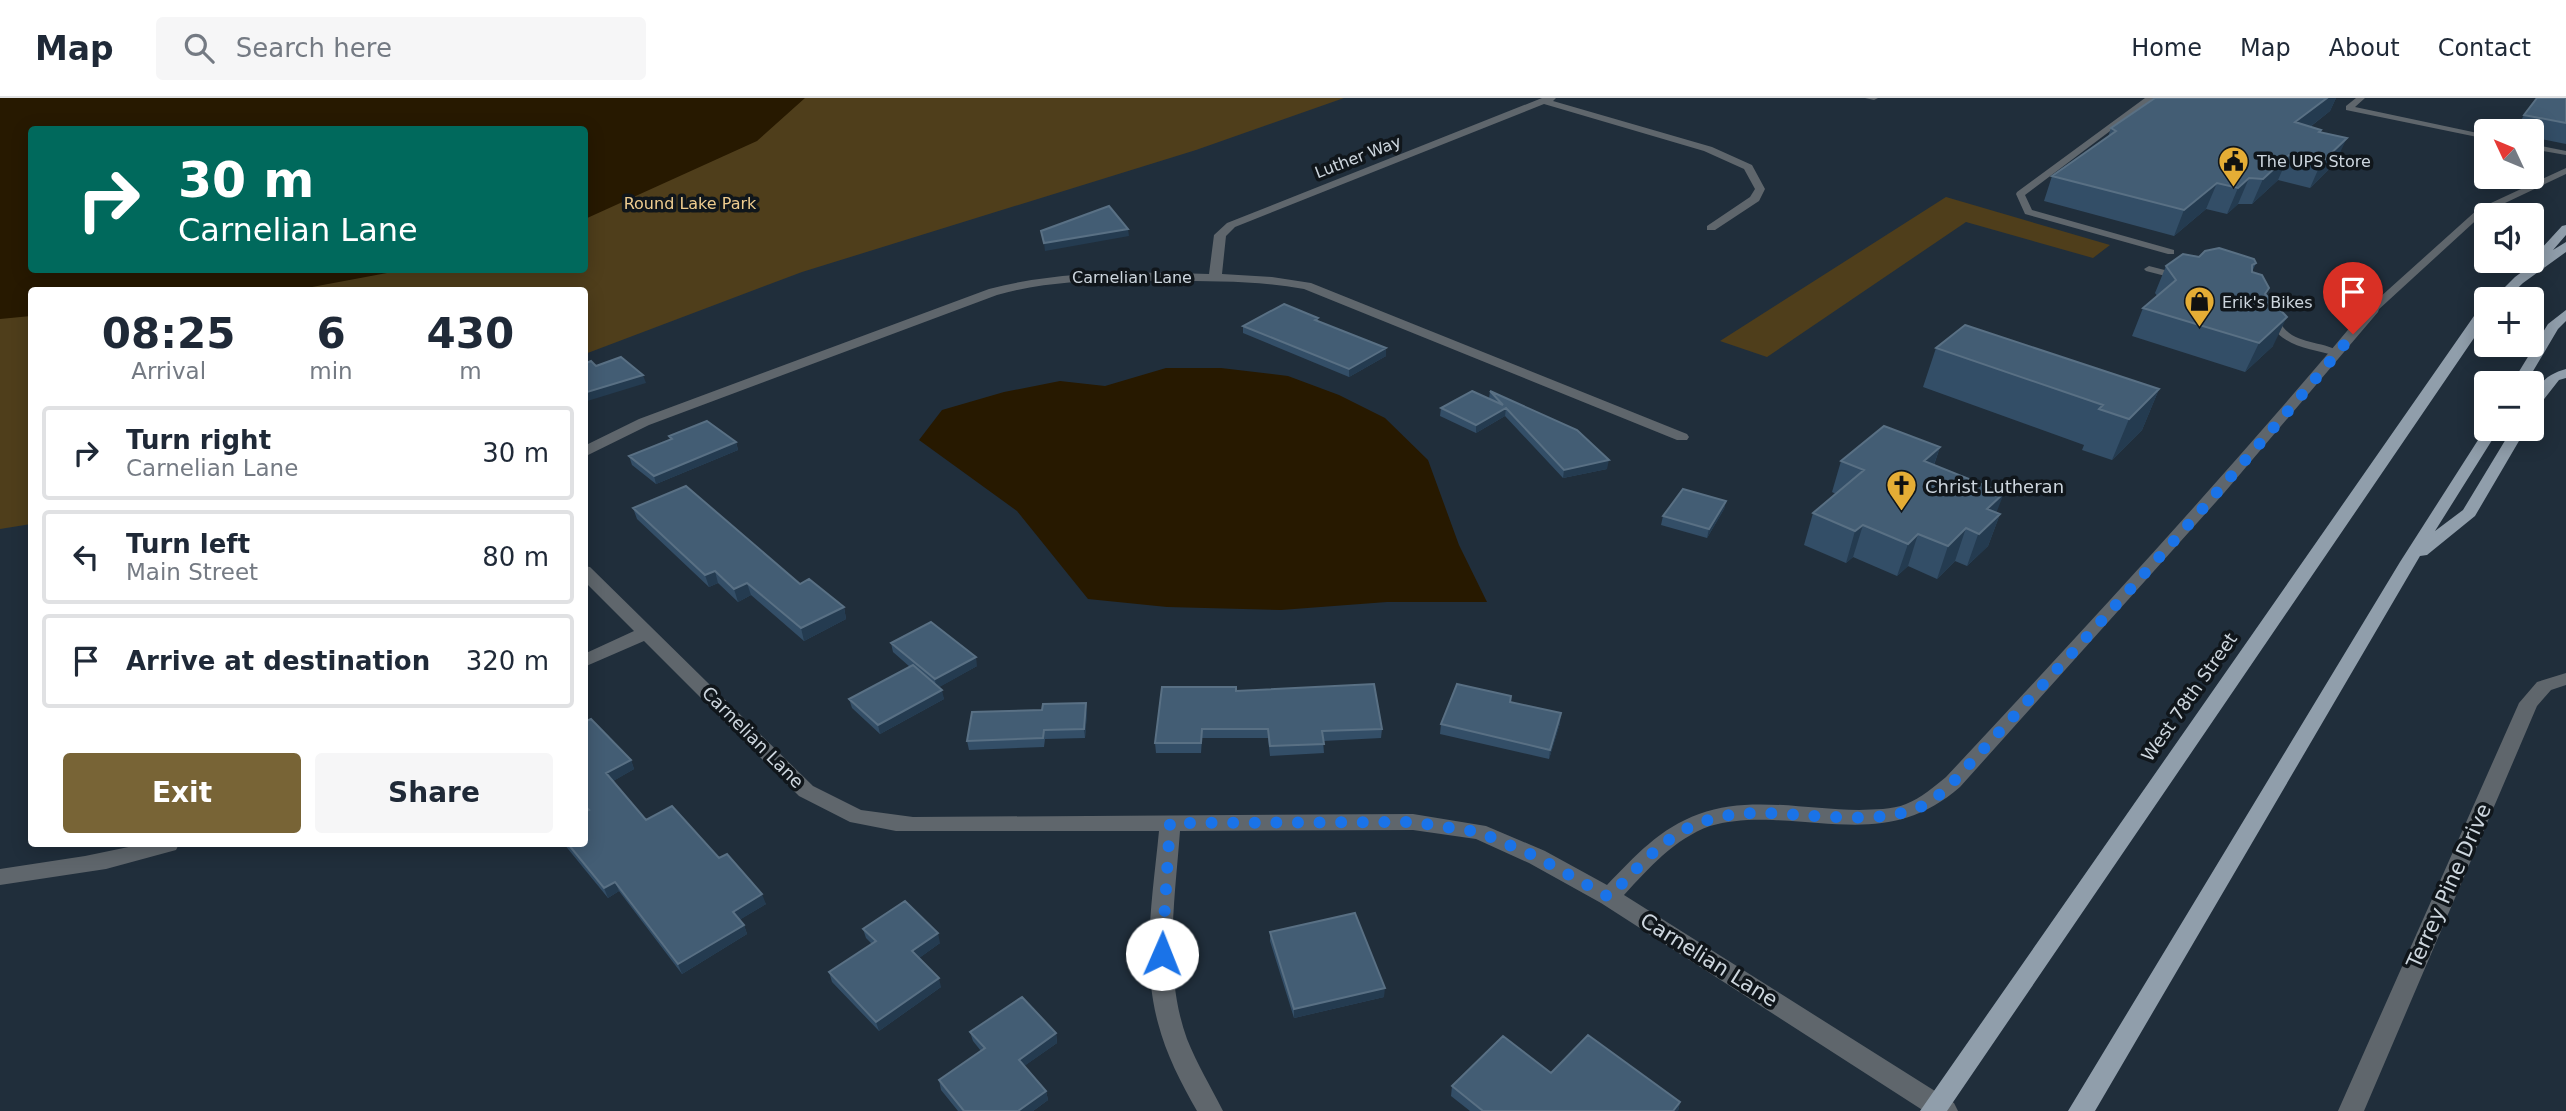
<!DOCTYPE html>
<html lang="en">
<head>
<meta charset="utf-8">
<style>
	body { margin:0; font-family:"DejaVu Sans",sans-serif; background:#f6f6f7; color:#1f2937; height:100vh; display:flex; flex-direction:column; font-size:26px; white-space:nowrap }
	* { box-sizing:border-box; margin:0 }
	p { font-size:23px; color:#747a83 }
	.icon { flex:none; width:38px; height:38px; fill:none; stroke:currentColor; stroke-width:2; stroke-linecap:round; stroke-linejoin:round }
	.map { position:relative; flex:1; overflow:hidden }
	.panel { position:absolute; left:28px; top:189px; width:560px; height:560px; display:flex; flex-direction:column; background:#fff; border-radius:7px; box-shadow:0 4px 18px #0003 }
	.panel>* { flex:none }
	.hud { position:absolute; left:28px; top:28px; width:560px; height:147px; border-radius:7px; box-shadow:0 4px 18px #0003; background:#00695c; color:#fff; overflow:hidden }
	.needle { width:46px; rotate:314deg }
	.buttons { position:absolute; left:2474px; top:21px; display:grid; gap:14px }
	.buttons a { display:grid; place-items:center; width:70px; height:70px; border-radius:7px; background:#fff; box-shadow:0 4px 18px #0003; font-size:35px }
	.pin { position:absolute; display:grid; place-items:center; width:60px; height:60px; color:#fff; margin:-72px -30px; border-radius:50% 50% 50% 0; rotate:-45deg; box-shadow:0 0 7px #0007 }
	.pin .icon { rotate:45deg }
	.me { position:absolute; width:77px; margin:-38px; rotate:1deg; stroke-linejoin:round; filter:drop-shadow(0 0 5px #0008) }
	.turn { display:flex; align-items:center; gap:24px; height:147px; padding:0 35px; font-size:32px }
	.turn .icon { width:91px; height:91px; stroke-width:2.5 }
	.turn b { display:block; font-size:49px; line-height:60px }
	.eta { display:flex; justify-content:space-evenly; align-items:center; height:119px; text-align:center }
	.eta b { font-size:42px; font-weight:600; line-height:49px }
	.button { display:flex; gap:14px; margin-top:auto; padding:14px 35px }
	.button a { flex:1; height:80px; border-radius:7px; background:#786436; color:#fff; font-size:28px; font-weight:600; line-height:80px; text-align:center }
	.button a+a { background:#f6f6f7; color:#1f2937 }
	ul { padding:0; list-style:none }
	li { display:flex; align-items:center; gap:21px; height:94px; margin:0 14px 10px; padding:0 21px; border:4px solid #e0e1e3; border-radius:7px }
	li div { flex:1 }
	li b { display:block; font-size:26px }
	li em { font-style:normal }
	header { display:flex; align-items:center; gap:42px; box-sizing:border-box; height:98px; padding:0 35px; background:#fff; border-bottom:2px solid #e0e1e3 }
	header strong { font-size:33px }
	nav { display:flex; gap:38px; margin-inline-start:auto; font-size:24px }
	.search { width:490px; height:63px; background:#f6f6f7; display:flex; align-items:center; gap:18px; box-sizing:border-box; padding:0 24px; border-radius:7px; color:#747a83; font-size:26px }
	.map>svg:first-child { display:block }
</style>
</head>
<body>
<header>
<strong>Map</strong>
<div class="search"><svg class="icon" aria-label="search" viewBox="0 0 24 24"><circle cx="10" cy="10" r="6"/><path d="M15 15l6 6"/></svg>Search here</div>
<nav><a>Home</a><a>Map</a><a>About</a><a>Contact</a></nav>
</header>
<div class="map">
<svg width="2566" height="1013" viewBox="0 0 2566 1013">
	<rect width="100%" height="100%" fill="#202e3b"/>
	<path fill="#4f3e1b" fill-rule="evenodd" d="M0,0h1344l-148,52 -394,122 -217,82 -1,-64h-552l-1,234 -31,5zM32,32h552v140h-552z
		M1946,99l164,48 -17,13 -127,-36 -199,135 -47,-16z"/>
	<path fill="#271900" d="M0,0h805l-48,43 -172,78 -1,-89h-552v140h371l-107,20h-264l-1,26 -31,3z
		M1166,270h55l67,8 51,19 46,23 43,42 31,85 28,57h-100l-106,8 -114,-3 -79,-8 -71,-88 -98,-71 23,-30 62,-18 56,-11 45,5z"/>
	<g fill="none" stroke-linecap="round" stroke-linejoin="round">
		<path fill="#5f666c" fill-rule="evenodd" d="M1865,0h13l-4,2z
			M2145,0h9l-129,97 7,15 142,40v4h-6l-143,-40 -9,-20 1,-2z
			M2356,0h9l-10,9 132,28v4l-141,-29v-4z
			M2532,46l34,7v4l-34,-6z
			M2566,70v6l-82,39 -107,98h-8v-4l109,-98z
			M2149,168l35,9 2,2 -5,3 -35,-9 -2,-2z
			M2278,216l5,3 -3,5c12,24 44,18 62,31l-5,3 -4,-1c-23,-6 -52,-9 -63,-33l4,-7z"/>
		<path fill="#5f666c" fill-rule="evenodd" d="M1542,0h14l-3,3 159,46 40,18 13,24 -6,12 -44,29h-8v-4l43,-29 5,-8 -11,-20 -40,-18 -160,-47 -309,123 -9,9 -4,38 50,3 39,6 376,151 2,3 -2,3h-10l-373,-151c-45,-8 -89,-8 -135,-8 -58,-1 -115,-2 -172,14l-348,130 -65,32v-11l55,-27 350,-130c72,-19 146,-17 220,-15l5,-39 13,-12z
			M2373,207l6,4 -1,3 -154,181 -264,294c-60,52 -114,36 -187,33 -20,-1 -43,0 -63,6 -36,13 -61,42 -86,69l330,208 4,8h-34l-323,-208 -72,-40 -53,-24 -63,-9 -233,1c-5,69 -17,142 7,208 10,25 24,48 36,72h-26c-16,-28 -31,-57 -39,-88 -17,-62 -5,-129 1,-192h-263l-46,-9 -51,-26 -155,-155 -60,26v-13l50,-23 -50,-50v-15l6,1 223,219 48,24 52,7 500,-3 73,12 59,25 62,34c28,-29 53,-57 92,-71 51,-19 107,-4 160,-4 15,-1 33,0 47,-6 15,-6 28,-17 40,-27 144,-154 287,-309 422,-471z
			M2566,575v12l-15,5 -14,16 -173,405h-26l181,-408 18,-21z
			M143,746h36l-3,6 -70,19 -106,16v-16l85,-13z"/>
		<path fill="#909eab" fill-rule="evenodd" d="M2566,127v10l-13,15 13,-8v10l-43,31 -17,16h-13l22,-22 27,-20 -5,-3 2,-3 23,-25z
			M2487,209v12l-540,792h-27l554,-795z
			M2566,212v11l-8,8 -32,54h-14l36,-59z
			M2566,271v9l-7,2 -22,28 -5,1c0,-21 14,-35 34,-40z
			M2487,328v3h12l-64,102 28,-21 49,-81h14l-51,87 -48,39 -7,1 -325,555h-27l332,-549z"/>
	</g>
	<path fill="#334e67" d="M2155,0h181l-6,13 -20,16 11,3 -1,2 15,31 -25,25 -32,-8 -26,24h-14l-11,10 -21,-5 -32,27 -130,-35 8,-25 56,-39 3,-9z
		M2566,0v46l-34,-7v-6h-17l9,-16z
		M2199,159l57,6 -4,9 13,23 8,51 -28,26 -113,-36 11,-28 14,-12 -2,-3 11,-27z
		M1318,220v3l68,27v8l-37,21 -106,-44v-7z
		M1936,250l223,41 -17,41 -30,30 -30,-10 2,-5 -161,-58z
		M1490,293l117,78 -44,9 -58,-62 -29,17 -36,-17 1,-8 48,-9z
		M669,338l67,6 2,8 -82,34 -24,-19 -3,-9 41,-16z
		M1940,349l-6,18 66,49 -12,32 -21,20 -12,-5 -18,18 -29,-13 -11,10 -44,-19 -7,6 -42,-18 9,-32 23,-19 -4,-2 9,-31z
		M1726,403l-2,8 -17,29 -46,-13 2,-9z
		M633,410l167,76 44,23 2,12 -42,22 -53,-46 -13,7 -20,-19 -9,4 -72,-68z
		M891,545l86,23 -38,21 5,12 -64,35 -28,-26 -3,-9 61,-32 -17,-15z
		M1236,593l146,38 -1,9 -58,3 1,12 -54,3 -2,-18h-66l-1,15h-45l-1,-10z
		M1511,604l49,21 -11,36 -109,-25 1,-10z
		M1087,614l-2,26 -40,1 -1,8 -75,3 -2,-9z
		M584,624l47,38 3,9 -21,12 33,39 73,38 47,46 -27,16 5,5 3,9 -65,40 -63,-83 -11,7 -44,-54h20l2,-33 -2,-1z
		M863,831l77,14 -21,15 22,29 -62,44 -47,-49 -3,-10 43,-28 -6,-6z
		M1270,834l114,65 -90,21 -24,-77z
		M970,934l86,1 1,10 -33,23 22,25 2,9 -15,11h-75l-17,-21 -2,-10 42,-29 -8,-10z
		M1551,975l129,29 -2,9h-208l-19,-15 1,-10z"/>
	<path fill="#243b50" d="M2323,0h13l-6,13 -45,35 10,-24z
		M2347,40l-12,25 -25,25 11,-25z
		M2289,57l-11,25 -26,24 11,-25z
		M2249,80l-11,26 -11,10 11,-26z
		M2217,85l-11,26 -32,27 10,-26z
		M1128,131l1,7 -84,15 -1,-8z
		M2287,219l-14,29 -28,26 14,-29z
		M1386,250v8l-37,21v-8z
		M643,277l3,8 -62,19v-9z
		M2159,291l-17,41 -30,30 17,-41z
		M1506,310l-1,8 -29,17v-8z
		M736,344l2,8 -82,34 -2,-8z
		M1940,349l-11,31 -5,-17z
		M1609,362l-2,9 -44,9 1,-8z
		M2004,395l-10,26 6,-5 -12,32 -21,20 20,-57z
		M1726,403l-2,8 -17,29 2,-9z
		M1863,427l-10,32 -7,6 9,-32z
		M1966,430l-11,33 -18,18 11,-33z
		M1918,436l-10,32 -11,10 11,-32z
		M715,473l3,12 -9,4 -4,-12z
		M747,485l4,12 -13,7 -4,-13z
		M844,509l2,12 -42,22 -3,-13z
		M976,559l1,9 -41,23 -1,-10z
		M942,592l2,9 -64,35 -2,-9z
		M1086,605l1,9 -2,26 -1,-9z
		M1561,615l-1,10 -11,36 1,-9z
		M631,662l3,9 -24,14 -4,-10z
		M615,784l4,9 -11,7 -4,-10z
		M762,796l4,10 -30,18 -3,-10z
		M744,827l3,9 -65,40 -4,-10z
		M938,835l2,10 -25,18 -3,-10z
		M939,880l2,9 -62,44 -3,-9z
		M1385,890l-1,9 -90,21v-9z
		M1056,935l1,10 -37,26 -1,-9z
		M1046,993l2,9 -15,11h-15z
		M1680,1004l-2,9h-5z"/>
	<path fill="#435d74" stroke="#597084" stroke-width="2" d="M2155,0h172l-32,24 26,8 -2,2 28,6 -26,25 -32,-8 -26,24 -14,-1 -11,10 -21,-5 -33,27 -132,-34 64,-45 -5,-3z
		M2537,0h29v25l-42,-8z
		M1109,108l19,23 -84,14 -3,-12z
		M2219,150l35,11 2,4 -4,2v7l10,3 7,13 -4,6 22,23 -28,26 -116,-35 33,-28 -10,-14 17,-12 16,3 6,-6z
		M1284,206l34,14 -3,2 71,28 -37,21 -106,-43z
		M1965,227l194,64 -30,30 -30,-10 4,-4 -167,-57z
		M621,259l22,18 -59,18v-29l7,-3 5,5z
		M1472,293l31,14 -13,-14 87,39 32,30 -45,10 -58,-62 -30,17 -35,-17z
		M707,323l29,21 -82,34 -25,-20 43,-17 -3,-3z
		M1884,328l56,21 -16,14 80,32 -17,16 13,5 -21,20 -13,-6 -18,18 -30,-12 -10,10 -45,-19 -8,6 -42,-18 51,-43 -23,-9z
		M686,388l114,98 9,-5 35,28 -43,21 -54,-45 -13,6 -19,-18 -10,4 -72,-67z
		M1683,391l43,12 -17,28 -46,-13z
		M931,524l45,35 -41,22 -44,-36z
		M913,567l29,25 -64,35 -29,-26z
		M1374,586l8,45 -60,2 2,13 -54,2 -2,-17h-66l-1,14h-46l7,-56h74v4z
		M1457,586l54,12 -1,6 51,11 -11,37 -109,-26z
		M1086,605l-2,26 -40,1 -1,8 -76,3 5,-29 70,-2 1,-6z
		M591,621l40,41 -25,13 40,47 26,-14 47,52 8,-4 35,40 -29,18 11,13 -66,39 -63,-82 -11,6 -36,-44h16v-32l5,-2 -5,-5v-83z
		M905,803l33,32 -26,18 27,27 -63,44 -47,-50 47,-31 -13,-12z
		M1355,815l30,75 -91,21 -24,-77z
		M1022,899l34,36 -37,27 27,31 -28,20h-54l-25,-31 46,-32 -15,-16z
		M1588,937l92,67 -7,9h-190l-31,-25 51,-50 48,37z"/>
	<g fill="none" stroke-linecap="round" stroke-linejoin="round">
		<path stroke="#1a73e8" stroke-width="12" stroke-dasharray="0 21.6" d="M1162,856l8,-131 243,-1 66,10 58,25 72,40c48,-49 72,-82 146,-84 50,-1 128,16 173,-10 9,-5 17,-14 25,-21 136,-147 272,-294 400,-448"/>
	</g>
	<defs>
		<symbol id="civic-pin" viewBox="-11 -11 22 30"><path d="M0 17L-7.5 6A9.5 9.5 0 1 1 7.5 6Z" fill="#e5ad35" stroke="#10161b"/><path d="M-.6-6.5H3V-4.5H.6V-3L4-1V1h2V6H-6V1h2V-1L-.6-3ZM-1.2 2.5V6h2.4V2.5Z" fill="#111"/></symbol>
		<symbol id="shop-pin" viewBox="-11 -11 22 30"><path d="M0 17L-7.5 6A9.5 9.5 0 1 1 7.5 6Z" fill="#e5ad35" stroke="#10161b"/><path d="M-5-2.5h2.3a2.7 3.5 0 0 1 5.4 0H5L5.5 6h-11ZM-1.5-2.5h3a1.5 2.3 0 0 0-3 0Z" fill="#111"/></symbol>
		<symbol id="church-pin" viewBox="-11 -11 22 30"><path d="M0 17L-7.5 6A9.5 9.5 0 1 1 7.5 6Z" fill="#e5ad35" stroke="#10161b"/><path d="M-1.2-6h2.4v3.5h3.3v2.4h-3.3V6h-2.4V-.1h-3.3v-2.4h3.3Z" fill="#111"/></symbol>
	</defs>
	<g fill-rule="evenodd">
		<use href="#civic-pin" x="2216" y="46" width="35" height="47"/>
		<use href="#shop-pin" x="2182" y="186" width="35" height="47"/>
		<use href="#church-pin" x="1884" y="370" width="35" height="47"/>
	</g>
	<g text-anchor="middle" dominant-baseline="central" stroke-width="7" stroke-linejoin="round" paint-order="stroke">
		<g font-size="16" fill="#cdd6de" stroke="#10161b">
			<text transform="translate(1358 59) rotate(-21)">Luther Way</text>
			<text x="1132" y="179">Carnelian Lane</text>
		</g>
		<g font-size="16" fill="#cdd6de" stroke="#10161b" text-anchor="start">
			<text x="2257" y="63">The UPS Store</text>
			<text x="2222" y="204">Erik's Bikes</text>
		</g>
		<g font-size="16" fill="#eecc8f" stroke="#10161b">
			<text x="690" y="105">Round Lake Park</text>
		</g>
		<g font-size="18" fill="#cdd6de" stroke="#10161b" text-anchor="start">
			<text x="1925" y="388">Christ Lutheran</text>
		</g>
		<g font-size="18" fill="#cdd6de" stroke="#10161b">
			<text transform="translate(2189 599) rotate(-55)">West 78th Street</text>
			<text transform="translate(753 639) rotate(45)">Carnelian Lane</text>
		</g>
		<g font-size="21" fill="#cdd6de" stroke="#10161b">
			<text transform="translate(2449 788) rotate(-66)">Terrey Pine Drive</text>
			<text transform="translate(1709 862) rotate(32)">Carnelian Lane</text>
		</g>
	</g>
</svg>
<div class="buttons">
<a><svg class="needle" viewBox="-14 -14 28 28"><path d="M0-13l5 13h-10z" fill="#e53935"/><path d="M0 13l5-13h-10z" fill="#747a83"/></svg></a>
<a><svg class="icon" aria-label="sound" viewBox="0 0 24 24"><path d="M4 9h4l5-4v14l-5-4H4zM17 9q2 3 0 6"/></svg></a>
<a>+</a>
<a>−</a>
</div>
<div class="pin" style="left:2353px;top:236px;background:#d93025"><svg class="icon" aria-label="arrive" viewBox="0 0 24 24"><path d="M6 21V4h12l-3 4 3 4H6"/></svg></div>
<svg class="me" style="left:1162px;top:856px" viewBox="-20 -20 40 40"><circle r="19" fill="#fff"/><path d="M0-13L10 11 0 6-10 11z" fill="#1a73e8"/></svg>
<div class="hud">
<div class="turn"><svg class="icon" aria-label="right" viewBox="0 0 24 24"><path d="M7 20v-9h11M14 6l5 5-5 5"/></svg><div><b>30 m</b>Carnelian Lane</div></div>
</div>
<section class="panel">
<div class="eta">
<div><b>08:25</b><p>Arrival</p></div>
<div><b>6</b><p>min</p></div>
<div><b>430</b><p>m</p></div>
</div>
<ul>
<li><svg class="icon" aria-label="right" viewBox="0 0 24 24"><path d="M7 20v-9h11M14 6l5 5-5 5"/></svg><div><b>Turn right</b><p>Carnelian Lane</p></div><em>30 m</em></li>
<li><svg class="icon" aria-label="left" viewBox="0 0 24 24"><path d="M17 20v-9H6M10 6l-5 5 5 5"/></svg><div><b>Turn left</b><p>Main Street</p></div><em>80 m</em></li>
<li><svg class="icon" aria-label="arrive" viewBox="0 0 24 24"><path d="M6 21V4h12l-3 4 3 4H6"/></svg><div><b>Arrive at destination</b></div><em>320 m</em></li>
</ul>
<div class="button"><a>Exit</a><a>Share</a></div>
</section>
</div>
</body>
</html>
